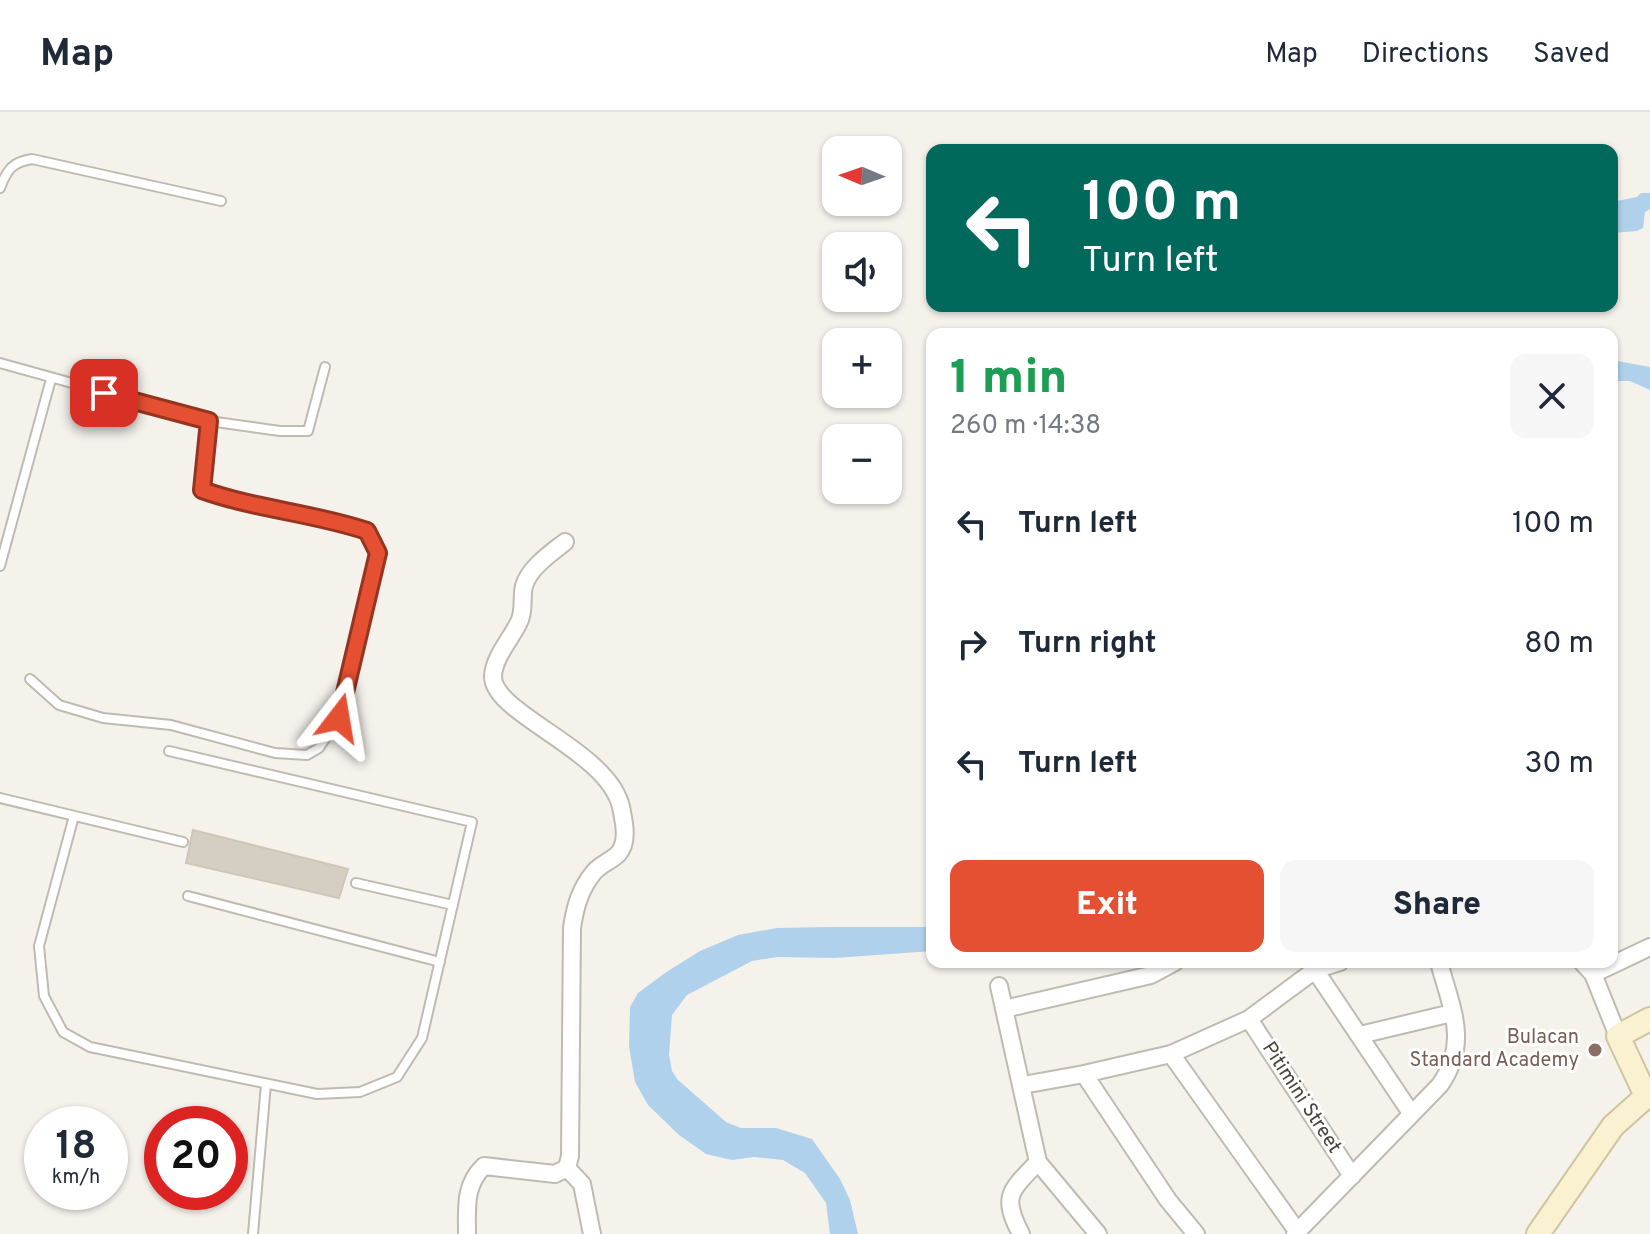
<!DOCTYPE html>
<html lang="en">
<head>
<meta charset="utf-8">
<style>
	body { margin:0; font-family:Overpass,sans-serif; background:#f6f6f7; color:#1f2937; height:100vh; display:flex; flex-direction:column; font-size:30px; white-space:nowrap }
	* { box-sizing:border-box; margin:0 }
	p { font-size:26px; color:#747a83 }
	.icon { flex:none; width:44px; height:44px; fill:none; stroke:currentColor; stroke-width:2; stroke-linecap:round; stroke-linejoin:round }
	.map { position:relative; flex:1; overflow:hidden }
	.drawer { position:absolute; left:926px; top:216px; width:692px; height:640px; display:flex; flex-direction:column; background:#fff; border-radius:16px; box-shadow:0 2px 6px #0004 }
	.drawer>* { flex:none }
	.top-card { position:absolute; left:926px; top:32px; width:692px; height:168px; border-radius:16px; box-shadow:0 2px 6px #0004; background:#00695c; color:#fff; overflow:hidden }
	.needle { width:52px; rotate:272deg }
	.tools { position:absolute; left:822px; top:24px; display:grid; gap:16px }
	.tools a { display:grid; place-items:center; width:80px; height:80px; border-radius:16px; background:#fff; box-shadow:0 2px 6px #0004; font-size:40px }
	.speed { position:absolute; left:24px; top:994px; display:flex; gap:16px; font-size:40px; font-weight:700; text-align:center }
	.speed>* { display:grid; place-content:center; width:104px; height:104px; border-radius:50%; background:#fff; box-shadow:0 2px 6px #0004; line-height:1 }
	.speed small { font-size:20px; font-weight:400 }
	.speed .limit { border:12px solid #d22; background:#fff; color:#111 }
	.pin { position:absolute; display:grid; place-items:center; width:68px; height:68px; color:#fff; margin:-34px; border-radius:16px; box-shadow:0 4px 12px #0006 }
	.me { position:absolute; width:88px; margin:-44px; rotate:14deg; stroke-linejoin:round; filter:drop-shadow(0 0 6px #0008) }
	.turn { display:flex; align-items:center; gap:28px; height:168px; padding:0 24px; font-size:36px }
	.turn .icon { width:104px; height:104px; stroke-width:2.5 }
	.turn b { display:block; font-size:56px; line-height:68px }
	.round { display:grid; place-items:center; flex:none; width:84px; height:84px; border-radius:16px; background:#f6f6f7 }
	.headline { display:flex; align-items:center; justify-content:space-between; height:136px; padding:0 24px }
	h1 { font-size:48px; font-weight:800; line-height:60px; color:#1e9e55 }
	.primary-button { display:flex; gap:16px; margin-top:auto; padding:16px 24px }
	.primary-button a { flex:1; height:92px; border-radius:16px; background:#e65032; color:#fff; font-size:32px; font-weight:800; line-height:92px; text-align:center }
	.primary-button a+a { background:#f6f6f7; color:#1f2937 }
	ul { padding:0; list-style:none }
	li { display:flex; align-items:center; gap:24px; height:120px; padding:0 24px }
	li div { flex:1 }
	li b { display:block; font-size:30px }
	li em { font-style:normal }
	header { display:flex; align-items:center; gap:48px; box-sizing:border-box; height:112px; padding:0 40px; background:#fff; border-bottom:2px solid #e0e1e3 }
	header strong { font-size:38px }
	nav { display:flex; gap:44px; margin-inline-start:auto; font-size:28px }
	.map>svg:first-child { display:block }
</style>
</head>
<body>
<header>
<strong>Map</strong>
<nav><a>Map</a><a>Directions</a><a>Saved</a></nav>
</header>
<div class="map">
<svg width="1650" height="1122" viewBox="0 0 1650 1122">
	<rect width="100%" height="100%" fill="#f5f2ec"/>
	<path fill="#b0d1eb" d="M1641,81h9v16l-5,3 -2,16 -6,3 -25,2v-31l25,-5z
		M1612,248l38,7v23l-20,-9h-18z
		M829,815h103v24l-97,7 -58,-1 -25,4 -65,34 -15,20 -3,40 3,16 6,9 48,42 15,6h35l36,11 28,40 10,21 8,34h-28l-4,-31 -21,-30 -22,-13 -29,-3 -22,3 -26,-6 -27,-19 -31,-30 -13,-23 -6,-36 1,-39 8,-14 27,-20 35,-22 38,-16 39,-7z"/>
	<path fill="#d5cec3" stroke="#d0c6b7" stroke-width="2" d="M193,718l155,39 -9,29 -153,-35z"/>
	<g fill="none" stroke-linecap="round" stroke-linejoin="round">
		<defs>
			<path id="lane" d="M0,76c7,-18 12,-26 32,-29l189,42
				M0,251l209,58 71,10h28l17,-64
				M0,454l51,-187
				M30,567l29,26 44,13 68,7 104,28 32,2 12,-7 20,-30 39,-165 -11,-22c-54,-18 -112,-22 -165,-41l7,-69
				M0,686l183,44
				M74,704l-35,130 5,50 19,36 27,15 227,47 43,-2 37,-15 25,-39 50,-216 -303,-71
				M356,771l97,22
				M188,784l252,66
				M253,1122l13,-150"/>
			<path id="street" d="M1582,850l11,12 25,62
				M1315,858l96,143
				M1593,862l57,-27
				M999,874l39,176 60,72
				M1004,897l147,-34 24,-13
				M1249,907l103,157
				M1360,923l92,-22
				M1171,942l126,177
				M1084,962l84,126 28,34
				M1023,973l61,-11 87,-20 78,-35 66,-49 25,-8
				M567,1056l15,16 10,50
				M467,1122c0,-26 -3,-49 17,-68l71,8 12,-6 3,-12 2,-228c3,-21 8,-39 22,-56 7,-8 17,-11 24,-18 11,-12 6,-32 3,-47 -13,-57 -129,-93 -128,-131 1,-19 18,-37 26,-54 6,-12 2,-24 5,-36 5,-18 27,-33 41,-44
				M1021,1122c-20,-38 -11,-43 17,-72
				M1295,1122l145,-149c30,-43 11,-77 -1,-123"/>
			<path id="secondary" d="M1646,984l-28,-60 32,-17
				M1538,1122l75,-108 37,-33"/>
		</defs>
		<use href="#lane" stroke="#c0bab0" stroke-width="12"/>
		<use href="#street" stroke="#c0bab0" stroke-width="20"/>
		<use href="#secondary" stroke="#d0c4a0" stroke-width="26"/>
		<use href="#lane" stroke="#fff" stroke-width="8"/>
		<use href="#street" stroke="#fff" stroke-width="16"/>
		<use href="#secondary" stroke="#faf1d1" stroke-width="22"/>
	</g>
	<g fill="none" stroke-linecap="round" stroke-linejoin="round">
		<defs>
			<path id="route" d="M104,281l105,28 -7,69c53,19 111,23 165,41l11,22 -39,165"/>
		</defs>
		<use href="#route" stroke="#963420" stroke-width="20"/>
		<use href="#route" stroke="#e65032" stroke-width="14"/>
	</g>
	<circle fill="#8d6e63" stroke="#fff" stroke-width="3" cx="1595" cy="938" r="8"/>
	<g text-anchor="middle" dominant-baseline="central" stroke-width="6" stroke-linejoin="round" paint-order="stroke">
		<g font-size="20" fill="#785e54" stroke="#fff" text-anchor="end">
			<text x="1579" y="926">Bulacan<tspan x="1579" dy="23">Standard Academy</tspan></text>
		</g>
		<g font-size="20" fill="#49433a" stroke="#fff">
			<text transform="translate(1301 986) rotate(57)">Pitimini Street</text>
		</g>
	</g>
</svg>
<div class="tools">
<a><svg class="needle" viewBox="-14 -14 28 28"><path d="M0-13l5 13h-10z" fill="#e53935"/><path d="M0 13l5-13h-10z" fill="#747a83"/></svg></a>
<a><svg class="icon" aria-label="sound" viewBox="0 0 24 24"><path d="M4 9h4l5-4v14l-5-4H4zM17 9q2 3 0 6"/></svg></a>
<a>+</a>
<a>−</a>
</div>
<div class="speed"><div>18<small>km/h</small></div><div class="limit">20</div></div>
<div class="pin" style="left:104px;top:281px;background:#d93025"><svg class="icon" aria-label="arrive" viewBox="0 0 24 24"><path d="M6 21V4h12l-3 4 3 4H6"/></svg></div>
<svg class="me" style="left:339px;top:606px" viewBox="-20 -20 40 40"><path d="M0-17L14 15 0 8-14 15z" fill="#e65032" stroke="#fff" stroke-width="4"/></svg>
<div class="top-card">
<div class="turn"><svg class="icon" aria-label="left" viewBox="0 0 24 24"><path d="M17 20v-9H6M10 6l-5 5 5 5"/></svg><div><b>100 m</b>Turn left</div></div>
</div>
<section class="drawer">
<div class="headline"><div><h1>1 min</h1><p>260 m · 14:38</p></div><a class="round"><svg class="icon" aria-label="close" viewBox="0 0 24 24"><path d="M6 6l12 12M18 6L6 18"/></svg></a></div>
<ul>
<li><svg class="icon" aria-label="left" viewBox="0 0 24 24"><path d="M17 20v-9H6M10 6l-5 5 5 5"/></svg><div><b>Turn left</b></div><em>100 m</em></li>
<li><svg class="icon" aria-label="right" viewBox="0 0 24 24"><path d="M7 20v-9h11M14 6l5 5-5 5"/></svg><div><b>Turn right</b></div><em>80 m</em></li>
<li><svg class="icon" aria-label="left" viewBox="0 0 24 24"><path d="M17 20v-9H6M10 6l-5 5 5 5"/></svg><div><b>Turn left</b></div><em>30 m</em></li>
</ul>
<div class="primary-button"><a>Exit</a><a>Share</a></div>
</section>
</div>
</body>
</html>
